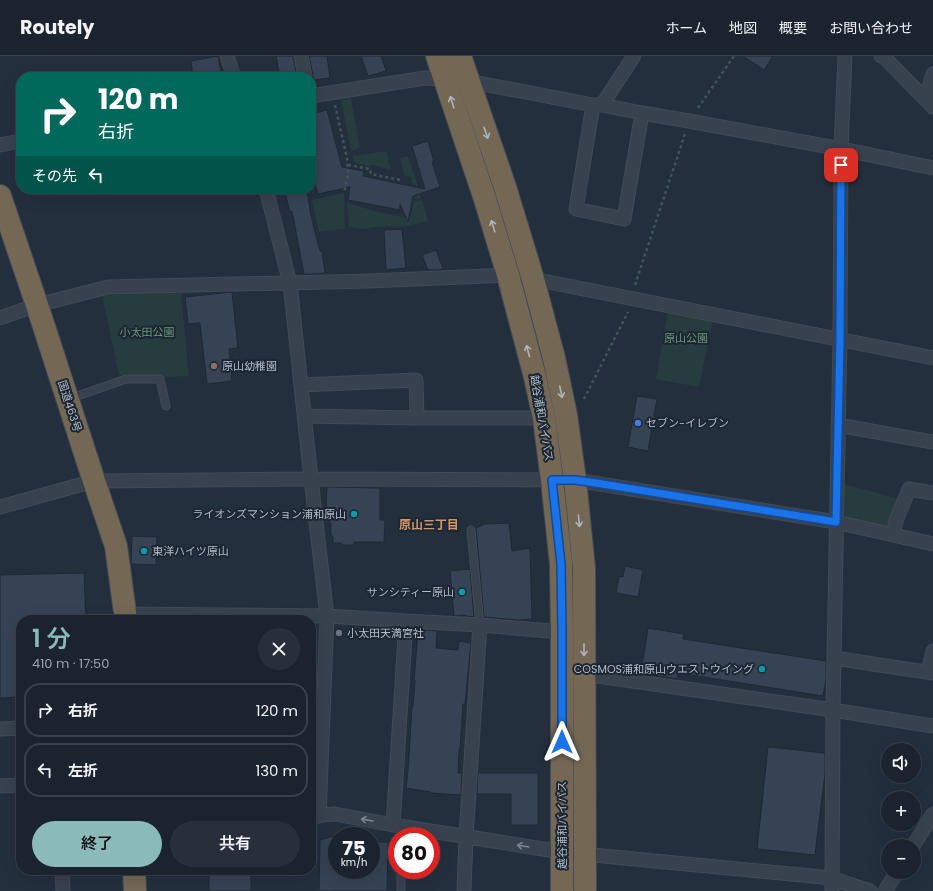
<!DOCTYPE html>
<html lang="ja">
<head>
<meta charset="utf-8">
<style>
	body { margin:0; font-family:Poppins,"Noto Sans JP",sans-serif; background:#282f3a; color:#f1f3f6; height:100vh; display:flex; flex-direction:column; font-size:15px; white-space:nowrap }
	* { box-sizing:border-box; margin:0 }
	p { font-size:13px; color:#a0a4aa }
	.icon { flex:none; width:22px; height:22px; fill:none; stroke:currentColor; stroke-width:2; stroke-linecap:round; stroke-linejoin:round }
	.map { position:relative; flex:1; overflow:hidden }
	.sheet { position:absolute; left:16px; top:559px; width:300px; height:260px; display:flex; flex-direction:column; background:#1b232e; border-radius:16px; box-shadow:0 4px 16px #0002,0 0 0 1px #39404a }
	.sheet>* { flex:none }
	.guide { position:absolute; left:16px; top:16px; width:300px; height:122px; border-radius:16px; box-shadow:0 4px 16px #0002,0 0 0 1px #39404a; background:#00695c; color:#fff; overflow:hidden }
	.buttons { position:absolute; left:881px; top:687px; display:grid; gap:8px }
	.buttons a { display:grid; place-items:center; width:40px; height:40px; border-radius:50%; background:#1b232e; box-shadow:0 4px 16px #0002,0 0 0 1px #39404a; font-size:20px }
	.speed { position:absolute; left:328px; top:771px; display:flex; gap:8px; font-size:20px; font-weight:700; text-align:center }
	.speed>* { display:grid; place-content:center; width:52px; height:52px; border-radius:50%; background:#1b232e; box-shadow:0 4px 16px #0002,0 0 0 1px #39404a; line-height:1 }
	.speed small { font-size:10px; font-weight:400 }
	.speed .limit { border:6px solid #d22; background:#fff; color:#111 }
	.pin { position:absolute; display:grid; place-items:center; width:34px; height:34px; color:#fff; margin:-17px; border-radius:8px; box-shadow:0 2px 6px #0006 }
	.me { position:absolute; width:44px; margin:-22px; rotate:0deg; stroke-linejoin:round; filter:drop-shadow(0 0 3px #0008) }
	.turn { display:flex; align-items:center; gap:14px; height:84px; padding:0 16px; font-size:18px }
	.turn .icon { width:52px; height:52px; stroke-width:2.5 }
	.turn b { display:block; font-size:28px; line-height:34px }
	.then { display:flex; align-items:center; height:38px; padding:0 16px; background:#0003; gap:8px; font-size:15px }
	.round { display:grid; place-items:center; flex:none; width:42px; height:42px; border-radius:21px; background:#282f3a }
	.head { display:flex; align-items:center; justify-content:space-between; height:68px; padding:0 16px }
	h1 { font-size:24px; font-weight:600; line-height:30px; color:#8bbbb9 }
	.cta { display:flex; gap:8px; margin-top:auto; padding:8px 16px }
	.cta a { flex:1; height:46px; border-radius:24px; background:#8bbbb9; color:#111; font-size:16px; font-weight:600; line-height:46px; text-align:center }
	.cta a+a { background:#282f3a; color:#f1f3f6 }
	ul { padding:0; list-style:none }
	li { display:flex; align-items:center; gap:12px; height:54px; margin:0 8px 6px; padding:0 8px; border:2px solid #39404a; border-radius:16px }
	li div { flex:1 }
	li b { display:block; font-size:15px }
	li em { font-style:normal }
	header { display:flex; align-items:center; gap:24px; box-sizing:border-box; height:56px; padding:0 20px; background:#1b232e; border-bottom:1px solid #39404a }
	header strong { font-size:19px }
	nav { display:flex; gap:22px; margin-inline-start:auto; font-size:14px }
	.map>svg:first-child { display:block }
</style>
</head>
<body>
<header>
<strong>Routely</strong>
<nav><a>ホーム</a><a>地図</a><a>概要</a><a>お問い合わせ</a></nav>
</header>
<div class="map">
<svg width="933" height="835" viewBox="0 0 933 835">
	<rect width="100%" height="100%" fill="#242f3e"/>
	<path fill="#263c3f" d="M351,42l9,50 -9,3 -10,-51z
		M386,95l5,19 -18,-5 -3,1 -15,-3 -2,-7z
		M408,100l12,37v6l-6,-1 2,-13 -5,-2 1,-5 -8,-3 -4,-17z
		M344,137l1,36 -26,3 -7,-32z
		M422,144l6,21 -18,5 -35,1 -11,2 -15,-2 -2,-24 35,10 28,5 4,-17z
		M181,237l8,83 -27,1 -43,-2 -17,-80z
		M668,255l45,8 -14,68 -43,-8z
		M844,428l59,16 -11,30 -47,-12z"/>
	<path fill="#364354" stroke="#1f2835" d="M218,0l4,21h-29l-2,-16z
		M276,0h17l4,21h-17z
		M309,0h18l3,22 -16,2z
		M361,0h20l5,15 -18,5z
		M743,0h30l-9,14z
		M327,54l15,57 22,4 -1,5 62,13 -13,-43 16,-5 6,21h-2l8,25 -27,9 -5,26 -8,-18v6l-52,-10 2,-13 -32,7 -7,-27v-53z
		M284,133h23l4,27 9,35h2l3,22 -9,1h-12l-12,-63 -2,1z
		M402,173l4,39 -20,2 -2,-40z
		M436,194l7,19 -5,1h-10l-6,-15z
		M232,236l6,56 -9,1 3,32 -25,3 -7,-61 -12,1 -3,-27z
		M637,340l20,3 -9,52 -20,-4z
		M327,431l53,1v32h5l-1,22h-30v3h-13v-2h-8v-7h-2v-13h-2v-15h-3z
		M509,467l3,28 18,-3 2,71 -14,1 -34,-3 -8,-89 9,-4z
		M132,480l25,1 -1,28 -25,-1z
		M625,510l18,4 -5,27 -22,-4 3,-17 4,1z
		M470,513l4,48 -8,-1v-1l-12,1 -4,-45z
		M84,517l2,47h-65v77l-21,1v-123z
		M648,572l36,6 -1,5 143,22v18l-3,17 -145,-23 -1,6 -36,-6z
		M422,574l15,1 -1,17 22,2 1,-9 12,2 -6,61h-2l-3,45h-1l-1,24h4l-1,22 -30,-2v-1l-25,-4 2,-17 4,-64h1l2,-27h-1l4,-49h4z
		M768,691l57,6v20l-10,82 -58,-6z
		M478,717h60v52h-27v-31h-34z
		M337,779v35h34v-28h17l-1,49h-68l1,-51z
		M209,814h42v21h-42z"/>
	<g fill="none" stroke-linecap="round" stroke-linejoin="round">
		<defs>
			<path id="lane" d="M69,343l57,-20h34l6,27
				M471,474l9,95
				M401,835v-21"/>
			<path id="street" d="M227,0l7,21
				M301,0l4,21
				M881,0l4,2 48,49
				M311,40l114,-18 43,3 125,24h9l40,8 47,8 152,28 92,19
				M925,43l8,-25
				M593,49l-17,104 48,10 18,-106
				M602,49l32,-49
				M0,89l21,-4
				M266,133l24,94 21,196 16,137 -8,200
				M533,223l400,79
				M0,262l37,-13 71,-18 261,-6 139,-6
				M301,329l115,-5 1,38
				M304,360l113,2h127
				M838,369l95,17
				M0,451l94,-26 217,-2 264,1 261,42 97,22
				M893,479l3,-14 13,-32 24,4
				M126,558l201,2 79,5 74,4 82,7
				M834,602l99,15
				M928,616l5,-21
				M584,618l249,36 100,16
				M0,673l21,-1
				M0,730l21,-1
				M311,760l24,-2 58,11 169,27 270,26 13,5 25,8
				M393,769l13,-204
				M913,790l20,-32
				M62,814l1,21
				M464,835l2,-54 14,-212
				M832,835l1,-181 7,-370 1,-191 4,-93
				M885,835l12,-19"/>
			<path id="highway" d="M437,0l48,143 23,76 27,102 9,41 8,62 9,84 1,68v259
				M460,0l45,131 28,92 21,79 12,57 9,65 9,88 1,323
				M0,140l37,109 57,176 22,65 10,74
				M134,814l1,21"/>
		</defs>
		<use href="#lane" stroke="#414a57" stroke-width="9"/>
		<use href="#street" stroke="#414a57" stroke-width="15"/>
		<use href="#highway" stroke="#434c59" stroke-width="24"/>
		<path stroke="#3f5557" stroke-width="2.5" stroke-dasharray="3 3" stroke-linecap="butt" d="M335,49l12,53 1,17 -4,18
			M698,52l36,-52
			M348,109l22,4 1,5 30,6
			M635,229l50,-151
			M584,343l44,-87"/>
		<use href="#lane" stroke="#38414e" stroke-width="7"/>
		<use href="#street" stroke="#38414e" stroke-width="13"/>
		<use href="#highway" stroke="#746855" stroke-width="22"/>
	</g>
	<defs><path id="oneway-shaft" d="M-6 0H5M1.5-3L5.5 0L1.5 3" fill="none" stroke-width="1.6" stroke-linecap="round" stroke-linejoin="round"/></defs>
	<g stroke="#aeb4bd">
		<use href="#oneway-shaft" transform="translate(452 46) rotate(-108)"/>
		<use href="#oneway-shaft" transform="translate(486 77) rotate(71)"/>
		<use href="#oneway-shaft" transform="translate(493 170) rotate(-107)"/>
		<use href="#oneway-shaft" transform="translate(528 295) rotate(-105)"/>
		<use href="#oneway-shaft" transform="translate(561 336) rotate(78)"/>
		<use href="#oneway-shaft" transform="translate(579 465) rotate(84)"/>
		<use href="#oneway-shaft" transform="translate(584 594) rotate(90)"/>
	</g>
	<g stroke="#7c8592">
		<use href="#oneway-shaft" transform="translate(367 764) rotate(-170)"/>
		<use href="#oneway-shaft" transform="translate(523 790) rotate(-171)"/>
	</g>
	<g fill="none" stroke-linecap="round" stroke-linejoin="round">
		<defs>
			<path id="route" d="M562,686v-110l-1,-68 -9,-84h23l21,3 240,39 4,-182 1,-175"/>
		</defs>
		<use href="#route" stroke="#114b97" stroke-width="10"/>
		<use href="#route" stroke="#1a73e8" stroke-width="7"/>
	</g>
	<circle fill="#8d6e63" stroke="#1d2633" stroke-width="1.5" cx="214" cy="310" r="4"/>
	<circle fill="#3f7fe0" stroke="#1d2633" stroke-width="1.5" cx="638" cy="367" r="4"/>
	<g fill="#0f9aa8" stroke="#1d2633" stroke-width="1.5">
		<circle cx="354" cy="458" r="4"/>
		<circle cx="144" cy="495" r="4"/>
		<circle cx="462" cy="536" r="4"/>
		<circle cx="762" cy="613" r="4"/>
	</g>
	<circle fill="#6b7280" stroke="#1d2633" stroke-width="1.5" cx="339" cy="577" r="4"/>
	<g text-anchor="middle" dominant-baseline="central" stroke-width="4" stroke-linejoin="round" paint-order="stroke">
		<g font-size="11" fill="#6b9a76" stroke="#1d2633">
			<text x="147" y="276">小太田公園</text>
			<text x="686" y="282">原山公園</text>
		</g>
		<g font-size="11" fill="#b4bcc9" stroke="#1d2633" text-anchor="start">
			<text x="222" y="310">原山幼稚園</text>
			<text x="646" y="367">セブン-イレブン</text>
			<text x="346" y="458" text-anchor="end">ライオンズマンション浦和原山</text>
			<text x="152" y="495">東洋ハイツ原山</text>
			<text x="454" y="536" text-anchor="end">サンシティー原山</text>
			<text x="347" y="577">小太田天満宮社</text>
			<text x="754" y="613" text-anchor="end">COSMOS浦和原山ウエストウイング</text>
		</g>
		<g font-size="11" fill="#b4bcc9" stroke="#1d2633">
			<text transform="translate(70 350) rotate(72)">国道463号</text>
			<text transform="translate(542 362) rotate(80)">越谷浦和バイパス</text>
			<text transform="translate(562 769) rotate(-90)">越谷浦和バイパス</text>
		</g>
		<g font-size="12" font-weight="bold" fill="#d59563" stroke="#1d2633">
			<text x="429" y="468">原山三丁目</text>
		</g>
	</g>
</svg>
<div class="buttons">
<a><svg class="icon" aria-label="sound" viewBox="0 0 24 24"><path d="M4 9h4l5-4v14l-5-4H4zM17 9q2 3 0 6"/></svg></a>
<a>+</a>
<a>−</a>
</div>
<div class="speed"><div>75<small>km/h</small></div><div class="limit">80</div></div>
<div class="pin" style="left:841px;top:109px;background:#d93025"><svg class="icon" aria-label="arrive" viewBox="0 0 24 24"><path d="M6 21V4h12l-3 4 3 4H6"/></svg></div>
<svg class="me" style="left:562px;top:686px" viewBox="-20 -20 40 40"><path d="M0-17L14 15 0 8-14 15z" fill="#1a73e8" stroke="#fff" stroke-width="4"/></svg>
<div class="guide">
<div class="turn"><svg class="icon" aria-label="right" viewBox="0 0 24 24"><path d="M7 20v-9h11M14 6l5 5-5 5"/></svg><div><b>120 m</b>右折</div></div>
<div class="then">その先<svg class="icon" aria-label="left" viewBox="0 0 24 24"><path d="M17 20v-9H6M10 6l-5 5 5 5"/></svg></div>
</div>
<section class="sheet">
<div class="head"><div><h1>1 分</h1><p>410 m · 17:50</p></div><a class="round"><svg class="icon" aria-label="close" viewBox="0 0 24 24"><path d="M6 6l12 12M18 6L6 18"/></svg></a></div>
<ul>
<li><svg class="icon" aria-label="right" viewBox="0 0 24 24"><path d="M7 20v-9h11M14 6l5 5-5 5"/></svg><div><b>右折</b></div><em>120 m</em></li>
<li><svg class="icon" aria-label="left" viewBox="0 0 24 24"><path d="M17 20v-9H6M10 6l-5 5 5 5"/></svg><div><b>左折</b></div><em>130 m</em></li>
</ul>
<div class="cta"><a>終了</a><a>共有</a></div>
</section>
</div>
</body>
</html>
